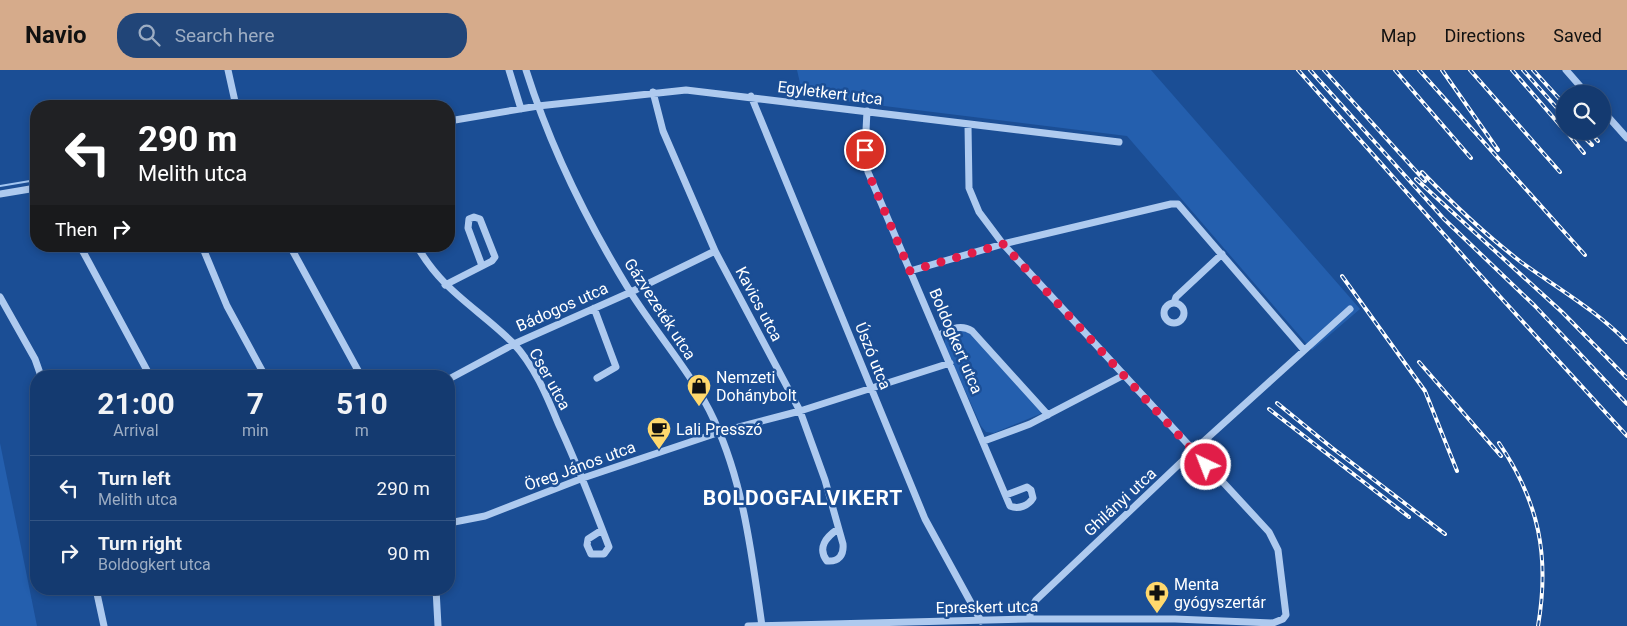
<!DOCTYPE html>
<html lang="en">
<head>
<meta charset="utf-8">
<style>
	body { margin:0; font-family:Roboto,sans-serif; background:#214578; color:#f1f3f6; height:100vh; display:flex; flex-direction:column; font-size:19px; white-space:nowrap }
	* { box-sizing:border-box; margin:0 }
	p { font-size:16px; color:#9dadc3 }
	.icon { flex:none; width:28px; height:28px; fill:none; stroke:currentColor; stroke-width:2; stroke-linecap:round; stroke-linejoin:round }
	.map { position:relative; flex:1; overflow:hidden }
	.side { position:absolute; left:30px; top:300px; width:425px; height:225px; display:flex; flex-direction:column; background:#143a70; border-radius:20px; box-shadow:0 2px 8px #0003,0 0 0 1px #335483 }
	.side>* { flex:none }
	.guide { position:absolute; left:30px; top:30px; width:425px; height:152px; border-radius:20px; box-shadow:0 2px 8px #0003,0 0 0 1px #335483; background:#202124; color:#fff; overflow:hidden }
	.buttons { position:absolute; left:1556px; top:15px; display:grid; gap:10px }
	.buttons a { display:grid; place-items:center; width:55px; height:55px; border-radius:50%; background:#143a70; box-shadow:0 2px 8px #0003,0 0 0 1px #335483; font-size:25px }
	.pin { position:absolute; display:grid; place-items:center; width:42px; height:42px; color:#fff; margin:-21px; border:2px solid #fff; border-radius:50%; box-shadow:0 1px 5px #0007 }
	.me { position:absolute; width:55px; margin:-28px; rotate:317deg; stroke-linejoin:round; filter:drop-shadow(0 0 4px #0008) }
	.turn { display:flex; align-items:center; gap:18px; height:105px; padding:0 25px; font-size:22px }
	.turn .icon { width:65px; height:65px; stroke-width:2.5 }
	.turn b { display:block; font-size:35px; line-height:42px }
	.then { display:flex; align-items:center; height:48px; padding:0 25px; background:#0003; gap:10px; font-size:19px }
	.eta { display:flex; justify-content:space-evenly; align-items:center; height:85px; text-align:center }
	.eta b { font-size:30px; font-weight:700; line-height:35px }
	ul { padding:0; list-style:none }
	li { display:flex; align-items:center; gap:15px; height:65px; padding:0 25px; border-top:1px solid #335483 }
	li div { flex:1 }
	li b { display:block; font-size:19px }
	li em { font-style:normal }
	header { display:flex; align-items:center; gap:30px; box-sizing:border-box; height:70px; padding:0 25px; background:#d6ab8b; color:#111 }
	header strong { font-size:24px }
	nav { display:flex; gap:28px; margin-inline-start:auto; font-size:18px }
	.search { width:350px; height:45px; background:#214578; display:flex; align-items:center; gap:12px; box-sizing:border-box; padding:0 18px; border-radius:20px; color:#9dadc3; font-size:19px }
	.map>svg:first-child { display:block }
</style>
</head>
<body>
<header>
<strong>Navio</strong>
<div class="search"><svg class="icon" aria-label="search" viewBox="0 0 24 24"><circle cx="10" cy="10" r="6"/><path d="M15 15l6 6"/></svg>Search here</div>
<nav><a>Map</a><a>Directions</a><a>Saved</a></nav>
</header>
<div class="map">
<svg width="1627" height="556" viewBox="0 0 1627 556">
	<rect width="100%" height="100%" fill="#1b4e95"/>
	<path fill="#245fae" d="M797,0h354l209,239 -48,41 -185,-214 -324,-40z
		M957,259l13,3 72,78 -2,4 -46,19 -8,-1 -5,-6 -36,-80v-11z
		M0,373l37,183h-37z"/>
	<g fill="none" stroke-linecap="round" stroke-linejoin="round">
		<path stroke="#a1c5f1" stroke-width="2" d="M0,116l36,-6"/>
		<path stroke="#aecaef" stroke-width="7" d="M228,0l8,36
			M509,0l12,39
			M526,0c24,76 63,155 105,223 26,41 63,83 83,127 30,64 38,137 48,206
			M1566,0l21,24
			M653,22l10,39 52,120 85,160 25,69 18,64c1,11 -4,18 -16,17 -10,-13 -1,-24 11,-32
			M751,26l174,423 56,102
			M1602,40l25,28
			M867,41l-2,39 3,22 142,334c9,4 19,-1 23,-8l-2,-8 -4,-3 -21,8
			M449,51l89,-15 148,-16 433,52
			M0,124l36,-6
			M80,176l70,130
			M202,176l25,60 38,70
			M290,176l71,130
			M417,176c26,46 61,62 96,97 21,22 34,53 45,80 19,41 35,82 51,124l-5,7h-13l-4,-9 1,-6 14,-9
			M910,201l93,-27 168,-40h7l126,146
			M445,215l47,-24 3,-4 -15,-38 -6,-2 -5,2 -1,9 13,35
			M0,227l35,62 6,17
			M1164 243a10 10 0 1 1 20 0a10 10 0 1 1-20 0Z
			M1174,233l2,-6 46,-43
			M594,238l22,59 -19,11
			M939,265c11,-5 21,-12 33,-4l76,84
			M449,309l65,-35 117,-52 84,-41
			M984,371l46,-17 94,-49
			M449,453l36,-7 98,-38 137,-46 80,-21 150,-48
			M96,519l8,37
			M436,519l2,37
			M1030,549v-8l6,-11 157,-149 157,-142
			M748,556l282,-7h145l98,4 10,-4 3,-4 -8,-65 -9,-18 -266,-288 -24,-32 -10,-24 -1,-63"/>
		<defs>
			<path id="rail" d="M1298,0l175,197 154,169
				M1310,0l134,149 91,87 92,98
				M1324,0l101,111
				M1395,0l76,88
				M1419,0l166,185
				M1442,0l56,80
				M1470,0l90,102
				M1512,0l53,61
				M1523,0l42,47
				M1533,0l32,35
				M1566,61l18,22
				M1578,61l14,14
				M1589,61l9,10
				M1422,102c31,32 64,63 99,90 36,26 75,48 106,80
				M1416,109l146,133 65,66
				M1342,206l83,115 32,80
				M1419,292l82,94
				M1277,333l54,44 114,87
				M1269,339l140,108
				M1499,373c40,59 51,113 39,183"/>
		</defs>
		<use href="#rail" stroke="#fff" stroke-width="4"/>
		<use href="#rail" stroke="#1b4e95" stroke-width="2" stroke-dasharray="5.5" stroke-linecap="butt"/>
	</g>
	<g fill="none" stroke-linecap="round" stroke-linejoin="round">
		<path stroke="#e11d48" stroke-width="9" stroke-dasharray="0 16.2" d="M865,80l3,22 42,99 93,-27 203,221"/>
	</g>
	<defs>
		<symbol id="shop-pin" viewBox="-11 -11 22 30"><path d="M0 17L-7.5 6A9.5 9.5 0 1 1 7.5 6Z" fill="#ffd86d" stroke="#1b4e95"/><path d="M-5-2.5h2.3a2.7 3.5 0 0 1 5.4 0H5L5.5 6h-11ZM-1.5-2.5h3a1.5 2.3 0 0 0-3 0Z" fill="#111"/></symbol>
		<symbol id="cafe-pin" viewBox="-11 -11 22 30"><path d="M0 17L-7.5 6A9.5 9.5 0 1 1 7.5 6Z" fill="#ffd86d" stroke="#1b4e95"/><path d="M-5.5-4.5H6V0H3Q3 3.5 0 3.5H-2.5Q-5.5 3.5-5.5 0ZM3-3.2v2h1.7v-2ZM-6 4.5H4V6H-6Z" fill="#111"/></symbol>
		<symbol id="pharmacy-pin" viewBox="-11 -11 22 30"><path d="M0 17L-7.5 6A9.5 9.5 0 1 1 7.5 6Z" fill="#ffd86d" stroke="#1b4e95"/><path d="M-2-6h4v4h4v4h-4v4h-4v-4h-4v-4h4Z" fill="#111"/></symbol>
	</defs>
	<g fill-rule="evenodd">
		<use href="#shop-pin" x="685" y="302" width="28" height="38"/>
		<use href="#cafe-pin" x="645" y="345" width="28" height="38"/>
		<use href="#pharmacy-pin" x="1143" y="509" width="28" height="38"/>
	</g>
	<g text-anchor="middle" dominant-baseline="central" stroke-width="5" stroke-linejoin="round" paint-order="stroke">
		<g font-size="16" fill="#fff" stroke="#1b4e95">
			<text transform="translate(830 23) rotate(7)">Egyletkert utca</text>
			<text transform="translate(759 234) rotate(62)">Kavics utca</text>
			<text transform="translate(562 237) rotate(-24)">Bádogos utca</text>
			<text transform="translate(660 239) rotate(57)">Gázvezeték utca</text>
			<text transform="translate(956 271) rotate(67)">Boldogkert utca</text>
			<text transform="translate(873 286) rotate(68)">Úszó utca</text>
			<text transform="translate(550 309) rotate(61)">Cser utca</text>
			<text transform="translate(580 396) rotate(-20)">Öreg János utca</text>
			<text transform="translate(1120 432) rotate(-43)">Ghilányi utca</text>
			<text transform="translate(987 537) rotate(-1)">Epreskert utca</text>
		</g>
		<g font-size="16" fill="#fff" stroke="#1b4e95" text-anchor="start">
			<text x="716" y="307">Nemzeti<tspan x="716" dy="18">Dohánybolt</tspan></text>
			<text x="676" y="359">Lali Presszó</text>
			<text x="1174" y="514">Menta<tspan x="1174" dy="18">gyógyszertár</tspan></text>
		</g>
		<g font-size="21" font-weight="bold" letter-spacing="1" fill="#fff" stroke="#1b4e95">
			<text x="803" y="428">BOLDOGFALVIKERT</text>
		</g>
	</g>
</svg>
<div class="buttons">
<a><svg class="icon" aria-label="search" viewBox="0 0 24 24"><circle cx="10" cy="10" r="6"/><path d="M15 15l6 6"/></svg></a>
</div>
<div class="pin" style="left:865px;top:80px;background:#d93025"><svg class="icon" aria-label="arrive" viewBox="0 0 24 24"><path d="M6 21V4h12l-3 4 3 4H6"/></svg></div>
<svg class="me" style="left:1206px;top:395px" viewBox="-20 -20 40 40"><circle r="17" fill="#e11d48" stroke="#fff" stroke-width="3"/><path d="M0-11L8 9 0 5-8 9z" fill="#fff"/></svg>
<div class="guide">
<div class="turn"><svg class="icon" aria-label="left" viewBox="0 0 24 24"><path d="M17 20v-9H6M10 6l-5 5 5 5"/></svg><div><b>290 m</b>Melith utca</div></div>
<div class="then">Then<svg class="icon" aria-label="right" viewBox="0 0 24 24"><path d="M7 20v-9h11M14 6l5 5-5 5"/></svg></div>
</div>
<section class="side">
<div class="eta">
<div><b>21:00</b><p>Arrival</p></div>
<div><b>7</b><p>min</p></div>
<div><b>510</b><p>m</p></div>
</div>
<ul>
<li><svg class="icon" aria-label="left" viewBox="0 0 24 24"><path d="M17 20v-9H6M10 6l-5 5 5 5"/></svg><div><b>Turn left</b><p>Melith utca</p></div><em>290 m</em></li>
<li><svg class="icon" aria-label="right" viewBox="0 0 24 24"><path d="M7 20v-9h11M14 6l5 5-5 5"/></svg><div><b>Turn right</b><p>Boldogkert utca</p></div><em>90 m</em></li>
</ul>
</section>
</div>
</body>
</html>
